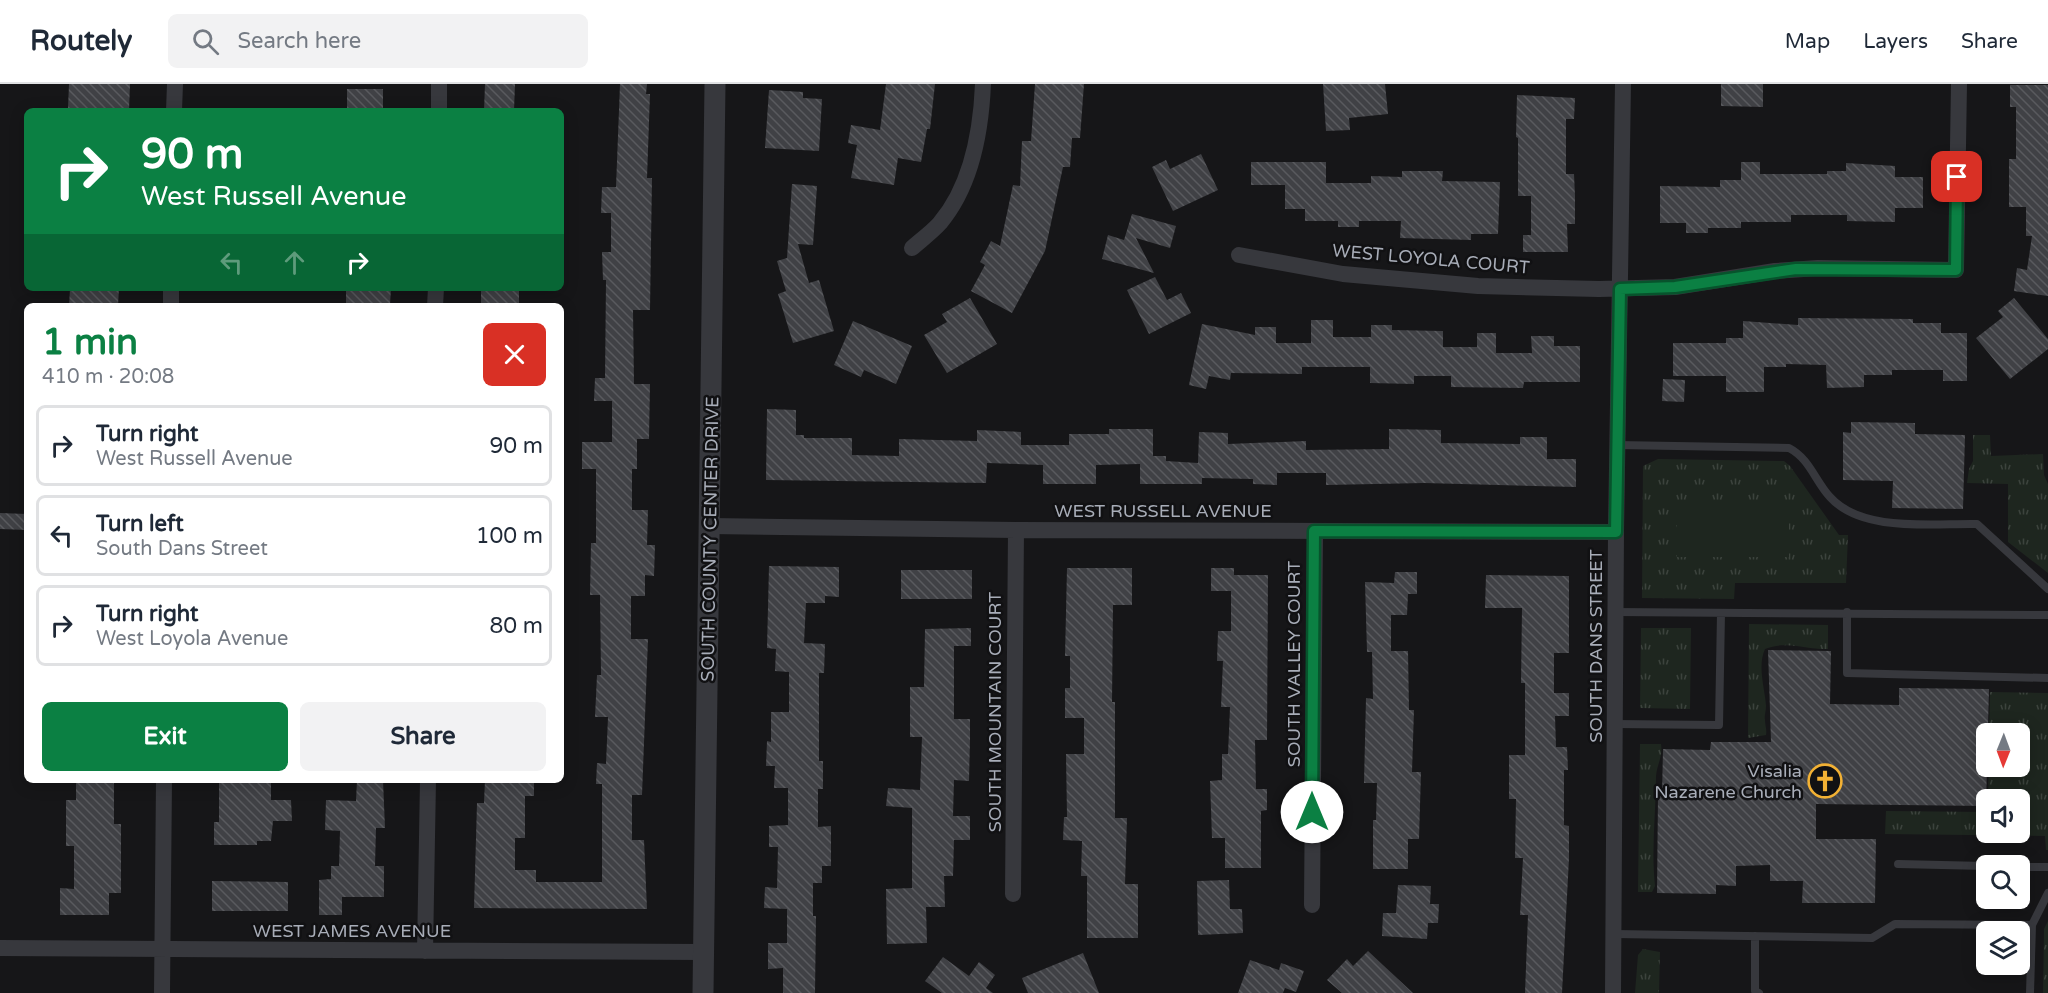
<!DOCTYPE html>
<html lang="en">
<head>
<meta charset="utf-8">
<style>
	body { margin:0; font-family:"Varela Round",sans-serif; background:#f2f2f3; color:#1f2937; height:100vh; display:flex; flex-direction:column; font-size:22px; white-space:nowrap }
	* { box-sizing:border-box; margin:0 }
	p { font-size:20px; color:#747a83 }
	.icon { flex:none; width:33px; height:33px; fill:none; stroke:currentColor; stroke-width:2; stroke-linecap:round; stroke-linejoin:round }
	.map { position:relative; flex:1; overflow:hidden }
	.drawer { position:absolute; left:24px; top:219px; width:540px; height:480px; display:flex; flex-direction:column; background:#fff; border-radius:9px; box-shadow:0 3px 15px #0003 }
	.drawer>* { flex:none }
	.hud { position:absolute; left:24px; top:24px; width:540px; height:183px; border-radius:9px; box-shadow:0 3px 15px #0003; background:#0b8043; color:#fff; overflow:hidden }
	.needle { width:39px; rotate:181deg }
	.fabs { position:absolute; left:1976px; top:639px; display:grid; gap:12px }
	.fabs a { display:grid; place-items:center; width:54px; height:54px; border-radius:9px; background:#fff; box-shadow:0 3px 15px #0003; font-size:30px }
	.pin { position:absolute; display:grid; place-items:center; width:51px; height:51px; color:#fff; margin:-26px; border-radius:12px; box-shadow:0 3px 9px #0006 }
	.me { position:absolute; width:66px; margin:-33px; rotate:0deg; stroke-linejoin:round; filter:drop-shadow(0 0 4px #0008) }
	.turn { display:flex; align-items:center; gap:21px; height:126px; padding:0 18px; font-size:27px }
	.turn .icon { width:78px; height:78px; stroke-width:2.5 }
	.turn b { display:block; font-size:42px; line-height:51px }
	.lanes { display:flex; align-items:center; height:57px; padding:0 18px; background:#0003; justify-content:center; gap:30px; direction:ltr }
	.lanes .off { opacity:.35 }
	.round { display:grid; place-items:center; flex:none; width:63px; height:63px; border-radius:9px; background:#f2f2f3 }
	.head { display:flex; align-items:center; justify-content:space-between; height:102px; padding:0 18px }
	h1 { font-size:36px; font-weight:700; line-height:45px; color:#0b8043 }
	.action { display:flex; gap:12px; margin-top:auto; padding:12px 18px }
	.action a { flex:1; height:69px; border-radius:9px; background:#0b8043; color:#fff; font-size:24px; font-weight:700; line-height:69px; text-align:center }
	.action a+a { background:#f2f2f3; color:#1f2937 }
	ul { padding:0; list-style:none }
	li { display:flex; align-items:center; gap:18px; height:81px; margin:0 12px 9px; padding:0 6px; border:3px solid #e0e1e3; border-radius:9px }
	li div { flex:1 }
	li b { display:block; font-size:22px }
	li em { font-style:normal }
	header { display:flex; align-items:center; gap:36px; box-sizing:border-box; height:84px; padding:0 30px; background:#fff; border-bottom:2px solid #e0e1e3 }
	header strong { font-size:28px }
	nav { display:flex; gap:33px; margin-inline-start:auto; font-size:21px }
	.search { width:420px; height:54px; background:#f2f2f3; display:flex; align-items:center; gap:15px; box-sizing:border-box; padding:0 21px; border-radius:9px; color:#747a83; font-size:22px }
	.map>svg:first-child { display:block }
</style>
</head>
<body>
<header>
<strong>Routely</strong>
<div class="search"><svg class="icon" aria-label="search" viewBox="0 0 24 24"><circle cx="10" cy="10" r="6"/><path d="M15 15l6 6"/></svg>Search here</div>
<nav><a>Map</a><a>Layers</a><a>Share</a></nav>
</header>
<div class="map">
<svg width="2048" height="909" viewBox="0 0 2048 909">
	<defs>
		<pattern id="grass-tufts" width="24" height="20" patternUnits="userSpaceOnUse" patternTransform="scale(1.5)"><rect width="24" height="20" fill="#1e261f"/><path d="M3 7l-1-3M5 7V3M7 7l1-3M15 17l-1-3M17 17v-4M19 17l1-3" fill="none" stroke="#3c433d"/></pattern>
		<pattern id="building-back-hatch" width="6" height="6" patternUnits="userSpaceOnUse" patternTransform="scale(1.5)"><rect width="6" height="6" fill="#404145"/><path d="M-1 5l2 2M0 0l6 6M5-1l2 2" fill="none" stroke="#595a5e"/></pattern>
	</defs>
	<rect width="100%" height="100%" fill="#161618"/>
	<path fill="url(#grass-tufts)" d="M1973,351h17l1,21 52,-2 1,21 4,9v89l-40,-31v-58l-41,-1 2,-14 4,-8z
		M1658,375l126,2 6,5 49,69h9l-2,48h-111l-1,16 -92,-1 1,-132z
		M1749,540l79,1v24c-20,1 -42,-9 -63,0 -8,17 0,40 1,57 0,5 -2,10 -1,14 0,6 2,9 1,15l-18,3z
		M1641,544h50l-1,81 -50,-1z
		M1990,608l58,1v157h-2l-1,-14 -160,-2 1,-23 100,1v20h33v-32l-31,-1 1,-32 30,-1v-32l-30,-1z
		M1640,660h21c2,13 -4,20 -5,32 0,36 -5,73 -1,110l-3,6h-14z
		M2048,837v72h-5l1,-64z
		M1643,865l17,3 -1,41h-24l3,-38z"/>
	<path fill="#1e261f" d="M1677,421h112v52h-112z"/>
	<path fill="url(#building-back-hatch)" d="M69,0h61l-1,27 -61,-3z
		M485,0h30l-1,27h-30z
		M620,0h27l-1,10h4l-3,84h5l-2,132h-17l1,74h16l-1,55h-12v30h-5v41h16l-1,35h8l-1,31 -9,-1v21h-14v43h17l-6,156h-10v45h12l3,69 -173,-1 3,-105h7l1,-23h49v16h-9v42h-10v32h21v12h66v-98h-6l1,-21 9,1 2,-47h-13l2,-42h4l-1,-80h-10l1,-52h5v-74h-14v-27h30v-41h-18l1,-23h10l1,-98h-3l-1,-28h9v-39h-10l1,-26h14z
		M886,0h49l-5,45h-3l-6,33 -23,-4 -4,27 -43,-7 6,-33 -9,-2 3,-18 29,5z
		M1035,0h49l-4,54h-8l-2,29h-7l-18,84 -33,62 -41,-22 14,-26 -5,-3 11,-21 9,5 13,-61 7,1 2,-45h9z
		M1323,0h62l3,30 -39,4 1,12 -24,1z
		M1721,0h42v23l-42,-1z
		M2010,1h38v211l-34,-5 3,-23 10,2 5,-34h-6v-29h-17v-48h7v-52h-6z
		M347,5h36v19l-36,3z
		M769,6l34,2v6l19,1 -3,52 -54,-3z
		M1517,11l58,3 -1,21h-8v55h8l1,22v28h-8l1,28h-45v-17h8v-39h-13v-58l-2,-1z
		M1201,70l17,36 -45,21 -21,-44 14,-7 4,9z
		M1251,78h75v21h45v-7l31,1v-6h41l-1,10 58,1 -2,52h-27v6l-71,-2 1,-17h-42v6h-21v-6h-33v-12h-20v-24h-34z
		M1741,78h19v12h67v-3h19v-8l49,3v11h28v31h-28v14l-48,-1v-6h-56v7h-50v6h-33v5h-22v-10h-26v-37l60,1v-7h21z
		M792,100l25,2 -4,59 -15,-1 11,39 10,-3 15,51 -41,12 -15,-49 8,-3 -9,-30 10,-3z
		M1132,130l44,12 -6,22 -34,-10 18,35 -52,-14 6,-24 16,5z
		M1155,193l12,23 14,-7 10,20 -42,21 -22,-44z
		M119,204l-1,18h-49l1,-17z
		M346,204h45l-1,17h-44z
		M481,204h38v18h-38z
		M970,214l27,46 -50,29 -23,-38 23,-13 -5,-8z
		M2014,214l34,41v10l-38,30 -34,-41 27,-21 -5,-6z
		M1798,234l115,1v4h28v10h26v48h-24v-11h-51v5h-28v12l-37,1 -1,-23 -40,-1v3h-22v25h-38v-16h-53v-33h53v-5h17v-17l55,4z
		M1311,236h22v17h38v-12h21v5l51,1v16h34v-14h19v20h36l-1,-17h23v10h26v36h-56l-1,6 -72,-1v-11h-37v8l-44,-1v-16h-68v7l-71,-1 -1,7 -21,-4 -3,13 -17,-4 13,-61 53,11v-8h21v16h35z
		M853,237l59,25 -16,38 -32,-14 -3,7 -27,-12z
		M1663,295l22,1 -1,22 -22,-1z
		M767,325l29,1v25h8v3h48v17l47,1v-17l78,2v-11l44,2v13h48v-11h40v-5h44v27h13v5l32,2 1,-31 29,1v11l78,-3v9l83,-1v-20l52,1v13l79,1v-7h27v22h29v28l-152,-4 -98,2v-12h-49v12l-24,-1v-5l-51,-1v6h-62v-20l-44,1v19h-53v-19l-56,-2 -1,20 -220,-3z
		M1851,338l64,1v11l50,1 -2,74 -71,-1 1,-27 -50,-1v-48l8,1z
		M0,429l27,1v16l-27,-1z
		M769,482l70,1v30l-14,-1v7h-19l-2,40 21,1 -1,29h-5v88h4v28h-5v38l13,-1v40h-9v17h-9v33h3l-1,77h-32v-25l-15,1v-26h19v-34l-23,-1 1,-21 12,1 1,-41h-9v-21l19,-1v-37h-14l1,-22h-9l1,-25 4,1v-30h18v-40l-14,-1 1,-22 -9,-1z
		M1067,484h65v37h-19l-1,97h3v116h12l-2,66h13v54h-51v-62h-6l1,-35 -19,-1 1,-23h3l-1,-63h18v-36h-19v-30h5v-32h-5z
		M1211,484h23v7h34l-1,165h-12l1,49h11v21l-6,1v57h-36v-30h-13l-2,-57 12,-1v-26h6l2,-47h-9l2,-46h-6l1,-30h13v-40h-20z
		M901,486h71v29h-71z
		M1395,488h22v22h-9l-1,21h-16v36h17l1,59h5l-2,62h9l-2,67h-11v30h-35v-49h3l1,-37h-13l2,-85 7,1 -1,-47h-5l-2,-70 29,1z
		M1486,491l83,1v77h-15v40h15v23h-14l1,31h11l1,23h-4v55l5,1v32l-7,135h-37l3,-78h-8l3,-57h-8l1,-59h-7v-44h16v-72h-4l1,-75h-37z
		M971,544v18h-17v73h16v21l-1,41 -15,-1 -1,36h17v24h-16l-1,36h-9l1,31h-19l1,36 -40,1 -1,-55 26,-1v-80l-26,-2 2,-18 32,2 2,-53h-12v-50h14l1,-58z
		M1768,566l63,1 -1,53 69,1v-17l90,1 -3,117 -170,-2v35h60l-1,64h-73l1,-22h-33v-16l-34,1v20l-20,-1v9l-59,-1 1,-98h4l1,-46 47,1 1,-8h60z
		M76,696h38v44h7v69h-12v22h-49v-27l14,1v-43h-8v-46h10z
		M219,696h52v20h20l1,21h-19l-2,20h-14v4h-43v-23h5z
		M357,696h26l2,48h-9l-1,38h9v31h-42v18h-23v-35l12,-1v-13h8l1,-35 -15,-1 1,-30 30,1z
		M1229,796l1,29h12l1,24 -45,2 -1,-54z
		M212,797l76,1v29h-76z
		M1398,801l33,1 -1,18h9l-1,19h-10l-1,16 -45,-3 1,-23h13z
		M1368,867l45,42h-71l-15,-13 20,-21 6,7z
		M1083,869l16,40h-71l-6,-15z
		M943,873l26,19 10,-14 16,13 -9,13 7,5h-51l-17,-12z
		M1250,876l29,10 2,-7 23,8 -8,21 -11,-4 -2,5h-45z"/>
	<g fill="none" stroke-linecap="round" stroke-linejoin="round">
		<path stroke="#37383d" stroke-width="8" d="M1617,361l172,3c21,11 26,33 41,49 32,36 103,26 147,27l71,65
			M1615,528l433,3
			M1847,528v61l201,5
			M1614,640l105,1 2,-112
			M1898,780l88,2
			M2019,783h29
			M1614,850l258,4 23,-14 137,1 16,-32
			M1755,852v55l4,2
			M2030,909l2,-68"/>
		<path stroke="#37383d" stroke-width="16" d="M174,27l1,-27
			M439,27v-27
			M912,164c9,-8 20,-16 28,-25 32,-38 41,-91 43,-139
			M1239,171l104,19 135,12 121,3 76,-2 100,-16 43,-3 138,2 3,-186
			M171,222v-18
			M435,222l1,-18
			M710,442l306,4 600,2
			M1013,810l3,-364
			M1312,821l3,-374
			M0,864l703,4
			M425,867l3,-171
			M162,909l2,-213
			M1613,909l3,-461 7,-448"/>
		<path stroke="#37383d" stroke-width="21" d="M703,909l12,-909"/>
	</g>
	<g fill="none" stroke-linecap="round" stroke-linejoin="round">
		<defs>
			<path id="route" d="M1312,728l2,-281 302,1 4,-243 55,-2 121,-18 160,1 1,-93"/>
		</defs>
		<use href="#route" stroke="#07532c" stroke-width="15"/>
		<use href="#route" stroke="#0b8043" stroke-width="10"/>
	</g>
	<defs>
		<symbol id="church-ring" viewBox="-11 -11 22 22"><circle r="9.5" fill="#111113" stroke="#f2b134" stroke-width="1.5"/><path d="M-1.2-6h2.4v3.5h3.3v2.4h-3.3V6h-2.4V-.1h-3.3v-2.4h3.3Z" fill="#f2b134"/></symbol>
	</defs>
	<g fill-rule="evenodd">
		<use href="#church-ring" x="1806" y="678" width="38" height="38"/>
	</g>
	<g text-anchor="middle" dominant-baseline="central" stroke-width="5" stroke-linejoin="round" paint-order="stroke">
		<g font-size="18" fill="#a8adb8" stroke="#111113">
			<text transform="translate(1431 175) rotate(5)">WEST LOYOLA COURT</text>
			<text x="1163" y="427">WEST RUSSELL AVENUE</text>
			<text transform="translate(710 455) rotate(-89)">SOUTH COUNTY CENTER DRIVE</text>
			<text transform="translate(1596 562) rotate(-90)">SOUTH DANS STREET</text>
			<text transform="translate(1294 580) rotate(-90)">SOUTH VALLEY COURT</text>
			<text transform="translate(995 628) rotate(-90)">SOUTH MOUNTAIN COURT</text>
			<text x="352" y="847">WEST JAMES AVENUE</text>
		</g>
		<g font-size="18" fill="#a8adb8" stroke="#111113" text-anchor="end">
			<text x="1802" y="687">Visalia<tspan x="1802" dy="21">Nazarene Church</tspan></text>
		</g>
	</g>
</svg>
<div class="fabs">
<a><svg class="needle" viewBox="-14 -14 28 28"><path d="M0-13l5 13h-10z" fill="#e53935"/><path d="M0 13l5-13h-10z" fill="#747a83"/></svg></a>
<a><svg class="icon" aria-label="sound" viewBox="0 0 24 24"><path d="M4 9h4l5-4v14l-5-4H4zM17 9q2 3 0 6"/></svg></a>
<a><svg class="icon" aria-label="search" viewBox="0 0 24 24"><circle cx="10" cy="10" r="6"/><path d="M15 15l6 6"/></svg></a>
<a><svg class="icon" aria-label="layers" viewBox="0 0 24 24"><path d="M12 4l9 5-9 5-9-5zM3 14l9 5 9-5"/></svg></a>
</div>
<div class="pin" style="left:1957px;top:93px;background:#d93025"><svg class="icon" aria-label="arrive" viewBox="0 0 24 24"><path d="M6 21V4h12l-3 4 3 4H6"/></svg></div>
<svg class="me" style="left:1312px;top:728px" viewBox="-20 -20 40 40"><circle r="19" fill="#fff"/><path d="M0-13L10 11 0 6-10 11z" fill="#0b8043"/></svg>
<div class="hud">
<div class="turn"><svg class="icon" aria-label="right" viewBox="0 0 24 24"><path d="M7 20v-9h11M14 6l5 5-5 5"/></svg><div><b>90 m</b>West Russell Avenue</div></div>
<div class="lanes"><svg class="icon off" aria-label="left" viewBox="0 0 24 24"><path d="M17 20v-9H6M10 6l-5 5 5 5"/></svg><svg class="icon off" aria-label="ahead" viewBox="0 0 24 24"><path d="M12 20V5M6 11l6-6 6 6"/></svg><svg class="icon" aria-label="right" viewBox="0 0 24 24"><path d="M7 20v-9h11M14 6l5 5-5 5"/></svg></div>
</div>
<section class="drawer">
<div class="head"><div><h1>1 min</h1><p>410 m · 20:08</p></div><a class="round" style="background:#d93025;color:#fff"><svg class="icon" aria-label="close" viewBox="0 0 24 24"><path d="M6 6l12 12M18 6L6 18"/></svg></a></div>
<ul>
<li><svg class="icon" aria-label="right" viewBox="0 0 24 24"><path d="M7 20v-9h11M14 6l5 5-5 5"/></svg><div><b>Turn right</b><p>West Russell Avenue</p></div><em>90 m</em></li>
<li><svg class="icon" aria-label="left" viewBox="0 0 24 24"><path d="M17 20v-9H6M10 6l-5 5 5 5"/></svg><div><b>Turn left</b><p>South Dans Street</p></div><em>100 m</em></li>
<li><svg class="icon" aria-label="right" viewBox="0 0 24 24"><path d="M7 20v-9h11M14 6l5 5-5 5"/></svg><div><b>Turn right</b><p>West Loyola Avenue</p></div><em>80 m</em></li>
</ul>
<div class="action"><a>Exit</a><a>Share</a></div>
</section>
</div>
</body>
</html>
